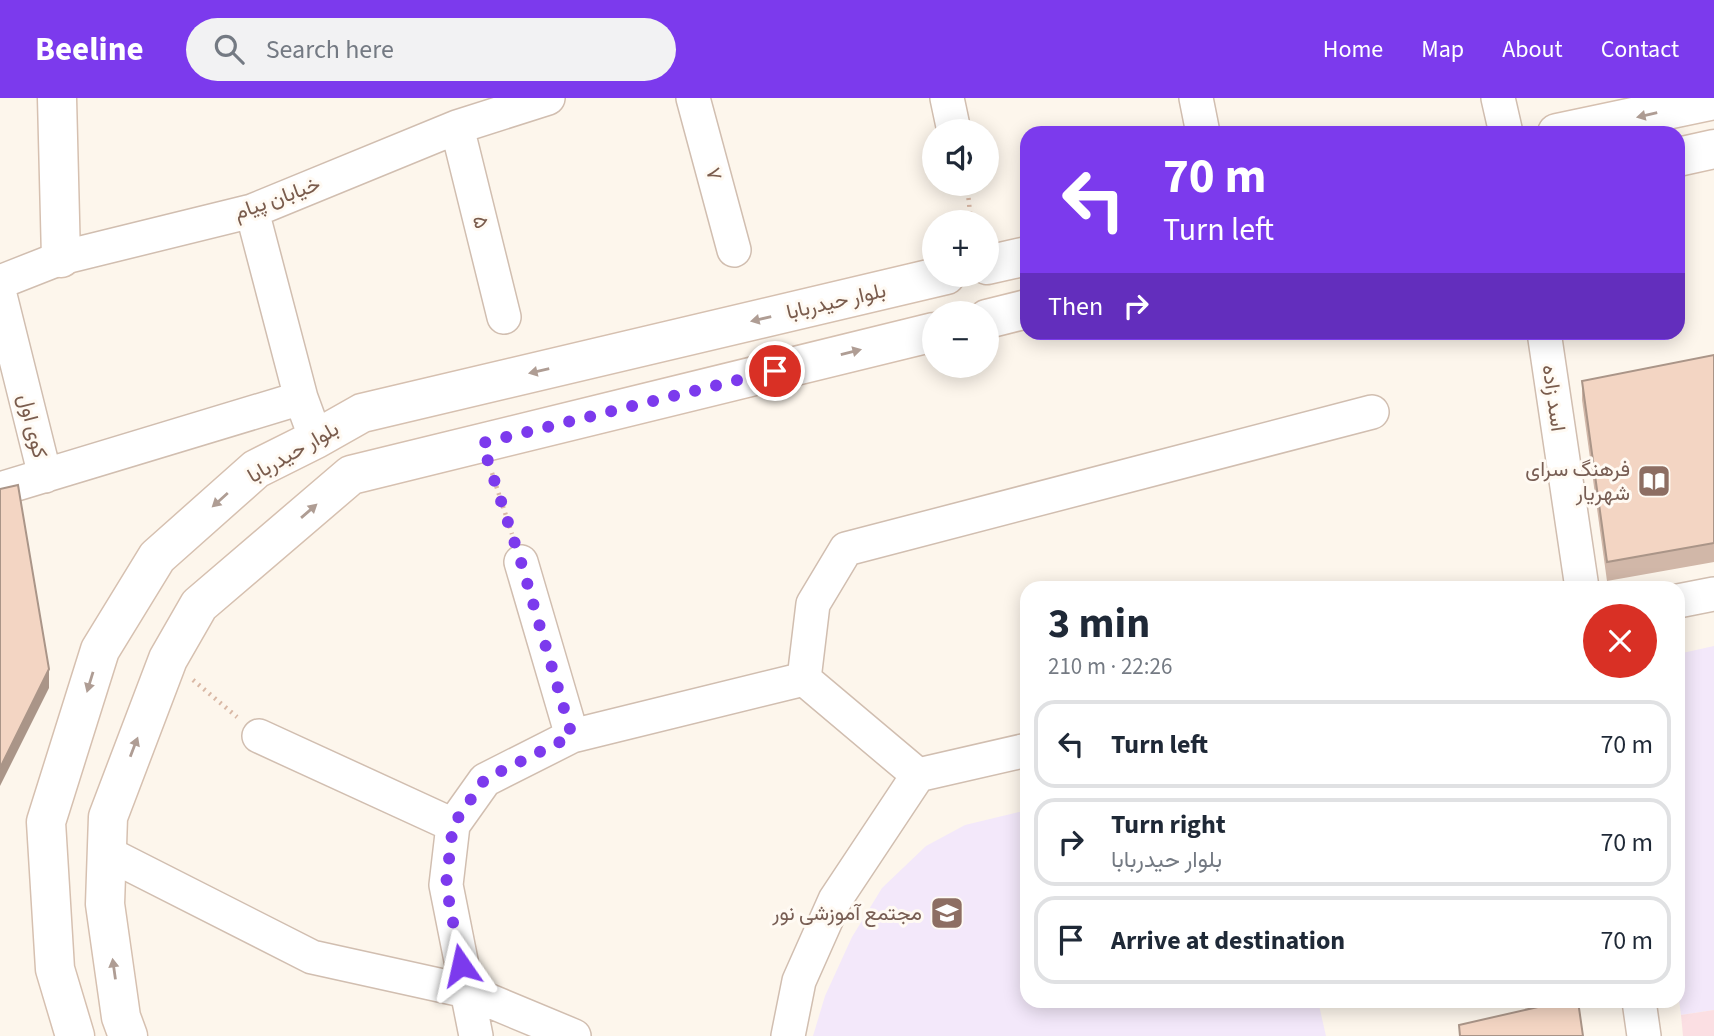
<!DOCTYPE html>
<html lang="en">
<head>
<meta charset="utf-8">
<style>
	body { margin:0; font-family:"Source Sans 3",Vazirmatn,sans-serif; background:#f2f2f3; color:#1f2937; height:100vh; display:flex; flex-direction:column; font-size:26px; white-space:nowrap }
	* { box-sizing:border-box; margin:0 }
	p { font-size:23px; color:#747a83 }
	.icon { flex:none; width:38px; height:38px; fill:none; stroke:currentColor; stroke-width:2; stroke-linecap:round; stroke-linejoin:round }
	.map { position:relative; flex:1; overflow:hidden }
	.drawer { position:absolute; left:1020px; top:483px; width:665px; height:427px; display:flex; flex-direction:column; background:#fff; border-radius:21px; box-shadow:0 4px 18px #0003 }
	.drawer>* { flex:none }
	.hud { position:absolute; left:1020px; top:28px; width:665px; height:214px; border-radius:21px; box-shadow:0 4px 18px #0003; background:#7c3aed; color:#fff; overflow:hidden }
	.controls { position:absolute; left:922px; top:21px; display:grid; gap:14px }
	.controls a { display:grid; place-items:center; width:77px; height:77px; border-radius:50%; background:#fff; box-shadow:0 4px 18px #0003; font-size:35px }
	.pin { position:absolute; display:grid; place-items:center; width:60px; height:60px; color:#fff; margin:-30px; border:4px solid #fff; border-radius:50%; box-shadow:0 2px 7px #0007 }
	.me { position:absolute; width:77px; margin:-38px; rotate:349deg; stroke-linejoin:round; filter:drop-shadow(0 0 5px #0008) }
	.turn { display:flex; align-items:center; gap:24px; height:147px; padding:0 28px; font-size:32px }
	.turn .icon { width:91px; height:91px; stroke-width:2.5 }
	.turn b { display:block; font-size:49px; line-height:60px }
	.then { display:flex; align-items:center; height:66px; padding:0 28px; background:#0003; gap:14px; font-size:26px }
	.round { display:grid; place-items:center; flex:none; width:74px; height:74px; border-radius:37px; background:#f2f2f3 }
	.headline { display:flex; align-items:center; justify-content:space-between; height:119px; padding:0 28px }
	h1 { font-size:42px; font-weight:700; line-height:52px }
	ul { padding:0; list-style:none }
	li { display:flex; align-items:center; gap:21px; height:88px; margin:0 14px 10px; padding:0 14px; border:4px solid #e0e1e3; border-radius:21px }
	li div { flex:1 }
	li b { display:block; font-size:26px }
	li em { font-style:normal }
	header { display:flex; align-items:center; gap:42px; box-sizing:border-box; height:98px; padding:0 35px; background:#7c3aed; color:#fff }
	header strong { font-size:33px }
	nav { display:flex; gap:38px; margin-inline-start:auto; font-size:24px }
	.search { width:490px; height:63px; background:#f2f2f3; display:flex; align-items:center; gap:18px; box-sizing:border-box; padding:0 24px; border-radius:38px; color:#747a83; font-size:26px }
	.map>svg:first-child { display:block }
</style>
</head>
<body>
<header>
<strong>Beeline</strong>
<div class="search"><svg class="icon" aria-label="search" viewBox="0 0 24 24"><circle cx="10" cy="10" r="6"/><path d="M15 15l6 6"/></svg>Search here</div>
<nav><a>Home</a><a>Map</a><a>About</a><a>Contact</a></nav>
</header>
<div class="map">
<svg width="1714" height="938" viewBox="0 0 1714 938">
	<rect width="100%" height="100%" fill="#fdf6ec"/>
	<path fill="#f3e8fa" d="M1714,548v364l-33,5 -3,-23v-338z
		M1027,712v191h291l8,35h-513l12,-40 27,-59 30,-49 44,-42 39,-21z"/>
	<path fill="#fbdfe3" d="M1714,912v26h-31l-2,-21z"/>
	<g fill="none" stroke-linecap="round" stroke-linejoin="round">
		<defs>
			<path id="street" d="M693,0l41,152
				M947,0l7,33
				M1196,0l7,35
				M1498,0l8,35
				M457,29l47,190
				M252,113l49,187 15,41
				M0,184l61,-24 191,-47 205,-84 91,-29
				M0,197l45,181
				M1544,234l38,256
				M0,391l301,-91
				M521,464l51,174
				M1678,503l36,-7
				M804,581l9,-75 33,-55 526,-137
				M259,638l194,89
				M107,755l205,104 154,34 108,45
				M1639,903l5,35
				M476,938l-30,-151 7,-60 32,-45 87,-44 232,-57 114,96
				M788,938l11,-55 36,-81 83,-125 109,-25"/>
			<path id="secondary" d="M57,0l4,160
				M1557,35l157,-33
				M1678,59l36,-8
				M987,167l40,-9
				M987,221l40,-10
				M75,938l-20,-67 -9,-147 54,-172 57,-93 99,-88 60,-30 46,-26 584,-138
				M128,938l-7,-19 -16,-113 3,-87 60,-158 31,-54 152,-130 583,-143"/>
		</defs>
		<use href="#street" stroke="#d1beb0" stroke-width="36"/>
		<use href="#secondary" stroke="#d6c0b0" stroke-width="41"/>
		<path stroke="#d9b8a5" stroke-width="4.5" stroke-dasharray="2 5" stroke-linecap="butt" d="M967,86l4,38
			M492,375l20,61
			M193,582l44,37"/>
		<use href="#street" stroke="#fff" stroke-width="33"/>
		<use href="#secondary" stroke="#fff" stroke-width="38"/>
	</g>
	<path fill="#d1b7a8" d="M1714,257v207l-107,19 -25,-181v-19z"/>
	<path fill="#aa9588" d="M49,571v19l-49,98v-18z"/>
	<path fill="#f3d5c3" stroke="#aa9588" stroke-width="2" d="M1714,257v188l-107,19 -25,-181z
		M18,387l31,184 -49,99v-279z
		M1564,903h14l5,35h-123l-1,-11z"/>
	<defs><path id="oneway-solid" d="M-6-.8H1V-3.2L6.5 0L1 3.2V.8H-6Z" transform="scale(1.75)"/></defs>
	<g fill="#af9d94">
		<use href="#oneway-solid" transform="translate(1647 17) rotate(167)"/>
		<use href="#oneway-solid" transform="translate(761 221) rotate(167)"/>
		<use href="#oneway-solid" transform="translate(851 254) rotate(-14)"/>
		<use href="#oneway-solid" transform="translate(539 273) rotate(167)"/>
		<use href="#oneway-solid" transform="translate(220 402) rotate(138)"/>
		<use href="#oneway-solid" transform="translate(309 413) rotate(-41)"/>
		<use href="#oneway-solid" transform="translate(90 584) rotate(107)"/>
		<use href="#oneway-solid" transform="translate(134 649) rotate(-69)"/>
		<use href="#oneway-solid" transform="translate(114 871) rotate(-98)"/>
	</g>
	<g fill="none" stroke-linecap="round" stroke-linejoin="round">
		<path stroke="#7c3aed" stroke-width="12" stroke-dasharray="0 21.6" d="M461,867l-15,-80 7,-60 32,-46 87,-43 -51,-174 -39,-119 293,-72"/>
	</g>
	<defs>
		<symbol id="library-square" viewBox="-11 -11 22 22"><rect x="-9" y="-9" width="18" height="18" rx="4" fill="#8d6e63" stroke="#fffaf3"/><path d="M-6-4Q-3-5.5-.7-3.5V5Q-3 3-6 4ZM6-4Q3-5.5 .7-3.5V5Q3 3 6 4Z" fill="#fff"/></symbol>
		<symbol id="school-square" viewBox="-11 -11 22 22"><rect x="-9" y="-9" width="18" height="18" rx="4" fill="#8d6e63" stroke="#fffaf3"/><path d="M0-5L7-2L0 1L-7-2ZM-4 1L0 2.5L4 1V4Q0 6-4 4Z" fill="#fff"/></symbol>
	</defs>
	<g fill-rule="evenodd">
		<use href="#library-square" x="1635" y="364" width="38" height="38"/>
		<use href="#school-square" x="928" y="796" width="38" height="38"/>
	</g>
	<g text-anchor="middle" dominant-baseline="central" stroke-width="6" stroke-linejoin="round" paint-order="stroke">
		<g font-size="21" fill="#7a5c4d" stroke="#fffaf3">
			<text transform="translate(714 76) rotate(75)">۷</text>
			<text transform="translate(277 100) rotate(-20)">خیابان پیام</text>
			<text transform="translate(481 124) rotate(76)">۵</text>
			<text transform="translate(836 203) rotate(-13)">بلوار حیدربابا</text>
			<text transform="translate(1554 300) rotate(82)">اسد زاده</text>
			<text transform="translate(33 328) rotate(76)">کوی اول</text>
			<text transform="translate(293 354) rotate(-30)">بلوار حیدربابا</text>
		</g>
		<g font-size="21" fill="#785e54" stroke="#fffaf3" text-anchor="end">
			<text x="1630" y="371">فرهنگ سرای<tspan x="1630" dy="24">شهریار</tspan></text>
			<text x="922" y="815">مجتمع آموزشی نور</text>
		</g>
	</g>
</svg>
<div class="controls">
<a><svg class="icon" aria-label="sound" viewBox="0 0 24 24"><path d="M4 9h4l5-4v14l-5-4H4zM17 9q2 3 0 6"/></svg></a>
<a>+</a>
<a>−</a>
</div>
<div class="pin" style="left:775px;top:273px;background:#d93025"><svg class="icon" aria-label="arrive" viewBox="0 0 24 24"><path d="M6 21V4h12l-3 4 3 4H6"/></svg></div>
<svg class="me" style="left:461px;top:867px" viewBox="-20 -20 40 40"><path d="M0-17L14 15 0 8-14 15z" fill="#7c3aed" stroke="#fff" stroke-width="4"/></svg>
<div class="hud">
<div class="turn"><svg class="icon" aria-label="left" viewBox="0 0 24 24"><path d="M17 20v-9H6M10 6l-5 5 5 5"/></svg><div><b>70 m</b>Turn left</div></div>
<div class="then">Then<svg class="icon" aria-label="right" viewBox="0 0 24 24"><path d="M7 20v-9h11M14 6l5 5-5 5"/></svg></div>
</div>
<section class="drawer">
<div class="headline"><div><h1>3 min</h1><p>210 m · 22:26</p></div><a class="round" style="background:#d93025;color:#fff"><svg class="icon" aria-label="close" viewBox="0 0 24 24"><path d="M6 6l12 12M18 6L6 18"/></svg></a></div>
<ul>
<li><svg class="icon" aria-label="left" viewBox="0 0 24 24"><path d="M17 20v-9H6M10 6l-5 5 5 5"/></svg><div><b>Turn left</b></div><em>70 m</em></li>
<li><svg class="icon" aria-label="right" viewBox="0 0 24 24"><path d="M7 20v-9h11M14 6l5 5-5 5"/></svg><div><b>Turn right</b><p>بلوار حیدربابا</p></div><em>70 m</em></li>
<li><svg class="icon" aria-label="arrive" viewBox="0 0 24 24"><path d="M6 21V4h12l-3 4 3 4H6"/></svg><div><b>Arrive at destination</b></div><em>70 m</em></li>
</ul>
</section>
</div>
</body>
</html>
